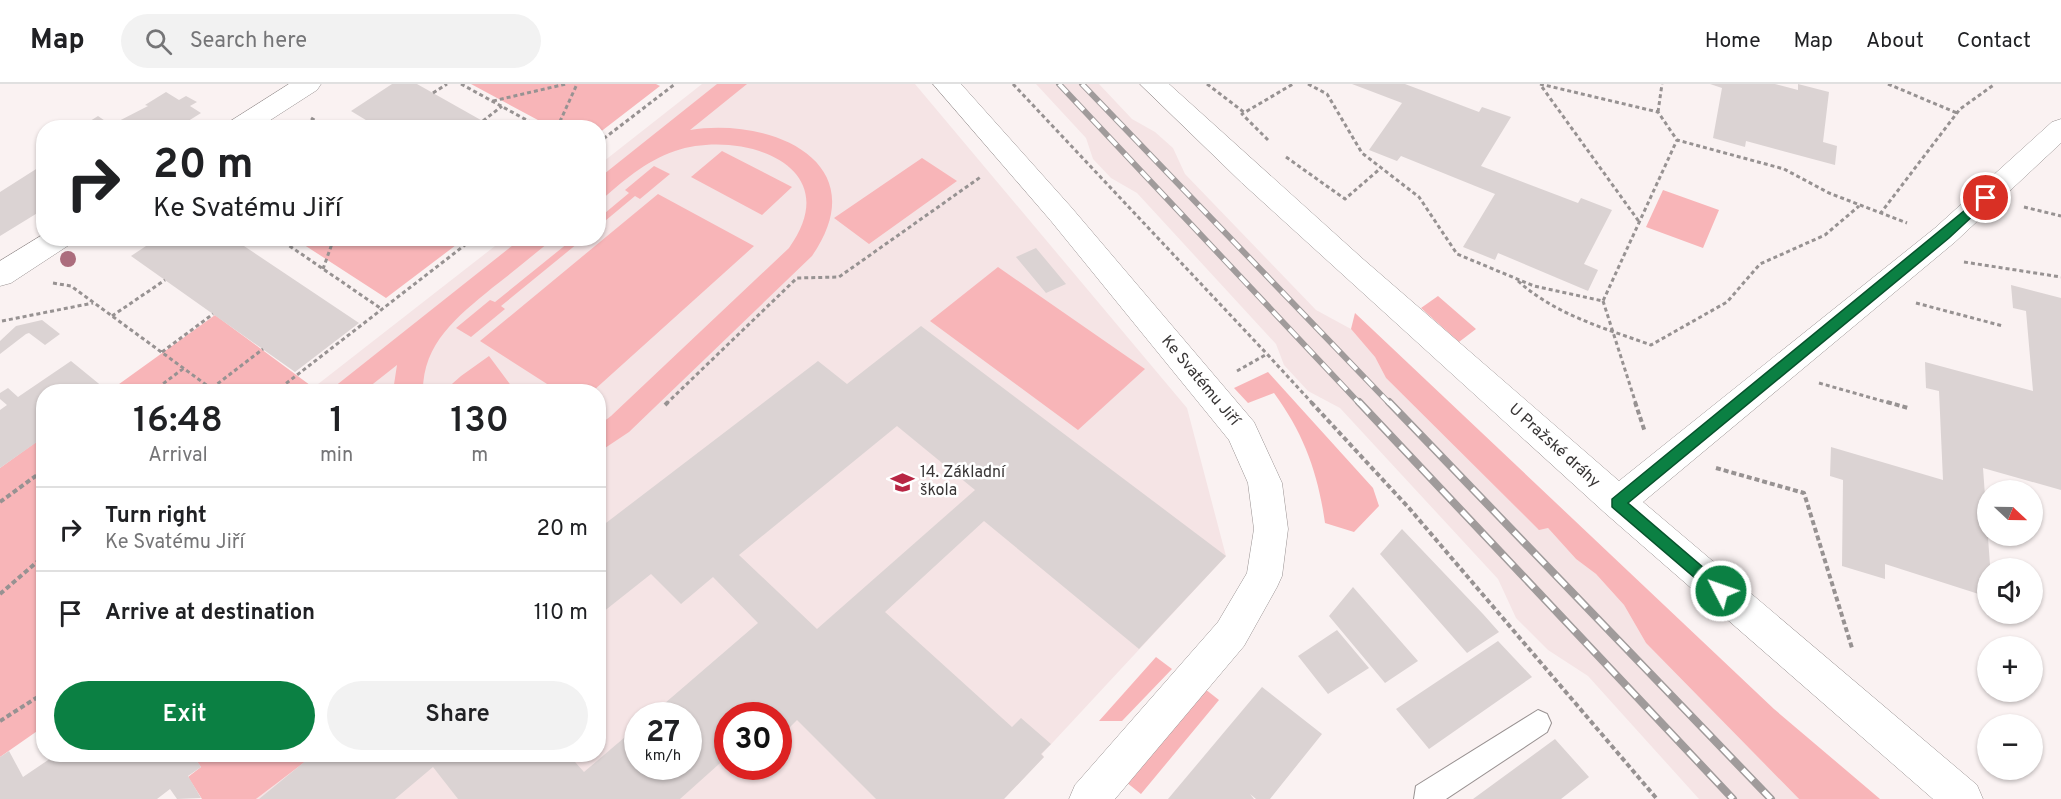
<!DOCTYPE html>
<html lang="en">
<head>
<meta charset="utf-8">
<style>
	body { margin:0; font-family:Overpass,sans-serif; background:#f2f2f2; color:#202124; height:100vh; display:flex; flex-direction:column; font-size:22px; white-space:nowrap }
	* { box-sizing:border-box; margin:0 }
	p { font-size:20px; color:#757577 }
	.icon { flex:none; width:33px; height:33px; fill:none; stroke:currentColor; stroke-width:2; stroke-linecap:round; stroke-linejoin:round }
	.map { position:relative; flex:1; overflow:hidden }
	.panel { position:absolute; left:36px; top:300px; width:570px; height:378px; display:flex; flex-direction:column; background:#fff; border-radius:24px; box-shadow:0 2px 4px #0004 }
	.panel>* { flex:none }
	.guide { position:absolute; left:36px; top:36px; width:570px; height:126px; border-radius:24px; box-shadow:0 2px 4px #0004; background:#fff; color:#202124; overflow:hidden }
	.needle { width:39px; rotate:112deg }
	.tools { position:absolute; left:1977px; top:396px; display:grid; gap:12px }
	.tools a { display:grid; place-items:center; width:66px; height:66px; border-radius:50%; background:#fff; box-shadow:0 2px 4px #0004; font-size:30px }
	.speed { position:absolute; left:624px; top:618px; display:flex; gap:12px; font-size:30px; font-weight:700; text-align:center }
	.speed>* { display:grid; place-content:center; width:78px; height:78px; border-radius:50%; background:#fff; box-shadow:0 2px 4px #0004; line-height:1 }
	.speed small { font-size:15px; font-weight:400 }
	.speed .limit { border:9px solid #d22; background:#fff; color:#111 }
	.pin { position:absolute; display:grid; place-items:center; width:51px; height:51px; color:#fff; margin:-26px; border:3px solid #fff; border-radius:50%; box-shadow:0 2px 6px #0007 }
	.me { position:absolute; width:66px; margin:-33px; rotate:311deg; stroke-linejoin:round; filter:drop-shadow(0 0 4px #0008) }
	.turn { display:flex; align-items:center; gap:21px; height:126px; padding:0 18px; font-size:27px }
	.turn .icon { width:78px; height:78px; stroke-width:2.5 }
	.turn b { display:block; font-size:42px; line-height:51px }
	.eta { display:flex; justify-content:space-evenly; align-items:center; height:102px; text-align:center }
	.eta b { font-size:36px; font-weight:600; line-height:42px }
	.action { display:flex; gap:12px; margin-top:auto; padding:12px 18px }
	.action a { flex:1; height:69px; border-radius:36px; background:#0b8043; color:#fff; font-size:24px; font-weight:600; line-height:69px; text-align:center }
	.action a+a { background:#f2f2f2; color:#202124 }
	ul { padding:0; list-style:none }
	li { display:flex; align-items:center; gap:18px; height:84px; padding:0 18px; border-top:2px solid #e0e0e0 }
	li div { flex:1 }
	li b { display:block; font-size:22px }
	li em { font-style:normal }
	header { display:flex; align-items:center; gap:36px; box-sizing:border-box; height:84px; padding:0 30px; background:#fff; border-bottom:2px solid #e0e0e0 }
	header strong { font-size:28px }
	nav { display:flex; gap:33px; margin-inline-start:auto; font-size:21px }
	.search { width:420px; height:54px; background:#f2f2f2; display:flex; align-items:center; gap:15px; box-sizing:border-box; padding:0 21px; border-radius:33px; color:#757577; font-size:22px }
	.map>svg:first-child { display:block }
</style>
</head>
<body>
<header>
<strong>Map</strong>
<div class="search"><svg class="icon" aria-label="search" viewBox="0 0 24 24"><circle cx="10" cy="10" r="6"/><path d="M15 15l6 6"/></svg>Search here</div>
<nav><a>Home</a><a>Map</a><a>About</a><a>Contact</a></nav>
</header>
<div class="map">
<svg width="2061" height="715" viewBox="0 0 2061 715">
	<rect width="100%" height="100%" fill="#faf2f2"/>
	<path fill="#f5e4e5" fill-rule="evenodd" d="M702,0h213l272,324 39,148 -184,198 2,3 -40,42h-748l58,-44 284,-1v-362h-280l-5,-4 191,-149 94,-1 1,-73zM638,632h50v50h-50zM728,632h50v50h-50z
		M1036,0h63l33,35 23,13 18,16 12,26 131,136 35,19 24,28 11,21 152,151 10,-1 28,31 20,15 28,31 22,38 153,156h-100l-111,-123 -40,-26 -32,-32 -18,-39 -158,-171 -32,-17 -24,-26 -8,-21 -139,-151 -26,-15 -18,-19 -7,-21z"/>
	<path fill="#f8b5b8" d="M471,0h185l4,2 -61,47 -1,-5 -47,-1z
		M717,0h30l-57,46c81,-13 187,32 122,126l-183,176 -30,20v-27l12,-9 178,-168c60,-84 -49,-119 -114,-97 -30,10 -53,31 -76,51v-24z
		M722,67l70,36 -30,28 -71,-38z
		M922,74l35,23 -88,63 -35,-26z
		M654,82l16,8 -30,25 -5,-3 -36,30v-8l30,-25 -4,-3z
		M1663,106l56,20 -16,38 -57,-21z
		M658,110l96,52 -161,145h-35l-78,-50z
		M522,154l31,1c-20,16 -40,33 -61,49 -35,29 -69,55 -69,103h-30l4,-26 -33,26h-35z
		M295,155h169l-78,59z
		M573,155h10l-82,67 4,3 -34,28 -15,-9 34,-28 5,2z
		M998,183l147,102 -67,61 -148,-109z
		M1438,212l38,33 -17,13 -38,-34z
		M1355,229l419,396 106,90h-81l-153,-156 -22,-38 -28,-31 -20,-15 -28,-31 -9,2 -153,-152 -11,-21 -24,-28z
		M215,231l103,76 -210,1z
		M489,272l26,35h-71l17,-15z
		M1268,288l105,116 6,18 -25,26 -29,-9c-7,-50 -21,-89 -51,-130l-26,10 -14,-15z
		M43,353v290l-43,30v-289z
		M1156,573l16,12 -50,52h-23z
		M1205,605l14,11 -78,94 -15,-12z
		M192,671h122l-58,44h-54l-14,-22 13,-10z"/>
	<path fill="#dbd3d3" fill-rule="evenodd" d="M392,0h25l78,44h-116l-28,-17z
		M1352,0h53l74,28 3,-5 29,10 -30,49 97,37 3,-5 31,12 -28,54 14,6 -10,21 -90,-38 -3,7 -32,-13 32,-53 -94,-38 -4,5 -28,-11 33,-47z
		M1710,0h65l23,6v-6l31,8 -6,50 14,4 -2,19 -89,-24 -1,6 -32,-9 9,-50z
		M166,8l13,8 7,-4 11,6 -7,4 11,7 -24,15h-98l19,-12 13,9 37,-19 -3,-1z
		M44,80v45l-44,27v-44z
		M158,154h74l127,85 -64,49 -164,-116z
		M1036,164l30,36 -20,9 -30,-36z
		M2011,201l50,13v192l-78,-22 7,97 8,3h-10v29l-103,-33v15l-43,-13 1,-86 -13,-4 1,-29 112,33 -4,-89 -13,-3 -1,-26 108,29 -7,-80 -13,-3z
		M42,236l18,14 -15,11 -16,-12 -3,1 -26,20v-13l16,-15z
		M921,242l305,230 -87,93 -155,-128 -99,91 127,115 9,-9 30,26 -10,10 3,3 -40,42h-128l-79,-79 -11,11 -8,-7v-8h-50v40l-48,43h-222l-25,-32 -38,32h-136l55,-45h254l16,18 54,-46v40h50v-50h-38l108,-93 -45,-46 -32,27 -30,-30 -53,42v-94l4,4 216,-165 29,23zM897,342l78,64 -158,139 -78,-74z
		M71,277l38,31h-65v45l-44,31v-58l7,-5 -7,-6v-6l8,-5 10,9z
		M1402,445l81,85 16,18 -32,21 -87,-99z
		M1353,503l65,74 -33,22 -56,-67z
		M1337,546l32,38 -41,26 -30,-38z
		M1498,557l34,36 -103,72 -33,-40z
		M1262,603l60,47 -52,65h-14l-6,-5 4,5h-86z
		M1555,655l34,38 -28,22h-88z
		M9,667l14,26 34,-23h135l9,13 -13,9 13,22 -24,1 -7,-10 -13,10h-157v-42z"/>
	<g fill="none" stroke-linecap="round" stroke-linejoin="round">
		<defs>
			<path id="lane" d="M1538,626l9,4 4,9 -4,9 -101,67h-32l2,-13z"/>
			<path id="street" d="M289,0h32l-4,6 -59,38h-33l4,-6z
				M933,0h28l110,123 183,215 28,61 6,46 -6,47 -5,11 -33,59 -129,153h-46l6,-14 143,-163 29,-49 7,-44 -6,-46 -19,-43 -178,-219z
				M1140,0h29l194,175 256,222 316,-253 117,-106 9,-3v24l-106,99 -312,260 334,283 6,14h-50l-328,-286 -363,-330z
				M44,150v4h29l-4,7 -58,38 -11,3v-25z"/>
		</defs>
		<use href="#lane" stroke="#989191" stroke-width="2"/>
		<use href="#street" stroke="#989191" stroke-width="1"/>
		<path stroke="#979292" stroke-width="3" stroke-dasharray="4 3" stroke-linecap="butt" d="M461,0l80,44
			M1013,0l254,270
			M1207,0l38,29
			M1308,0l19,10 35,59 57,44 38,57 77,32 69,15 74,-161
			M1540,0l118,28 19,28 107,29 45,24 78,30
			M1888,0l69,29
			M1542,3l98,136
			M433,9l14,-9
			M493,17l73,-17
			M1658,28l4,-28
			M311,34l16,10
			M483,37l19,-15
			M557,44l20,-44
			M1268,56l-26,-26 51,-30
			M598,59l77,-59
			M1286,73l59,42 37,-32
			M2024,123l37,9
			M1880,130l80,-105 35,-25
			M278,154l105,72
			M1964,178l97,15
			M323,185l11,-31
			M1518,197c38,34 86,47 133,64l76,-43 33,-38 65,-29 34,-29
			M53,199l18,3 145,106
			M1603,217l33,103
			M1916,219l87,23
			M112,232l53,-36
			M2,237l91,-18
			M162,268l51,-38
			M1237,287l30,-17 46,50
			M1819,299l74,21
			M212,304l51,-39
			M152,308l32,-24
			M275,308l199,-154
			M666,320l131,-126 42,-1 143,-101"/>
		<path stroke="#979292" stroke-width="4" stroke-dasharray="5 3" stroke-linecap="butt" d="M1311,318l98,106 248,291
			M1635,318l10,30
			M1887,318l21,6
			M665,321l3,-3
			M1716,384l88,25 48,155
			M0,418l44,-32
			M0,510l44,-38
			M0,637l44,-28"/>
		<use href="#lane" fill="#fff" fill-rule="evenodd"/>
		<use href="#street" fill="#fff" fill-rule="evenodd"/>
		<defs>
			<path id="rail-far1" d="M1059,0l301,320
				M1082,0l308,320"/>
			<path id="rail" d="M1359,318l374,397
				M1389,318l382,397"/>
		</defs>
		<use href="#rail-far1" stroke="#a09b9b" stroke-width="6"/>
		<use href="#rail" stroke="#a09b9b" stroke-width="8"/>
		<use href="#rail-far1" stroke="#fff" stroke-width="4" stroke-dasharray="12" stroke-linecap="butt"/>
		<use href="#rail" stroke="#fff" stroke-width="5" stroke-dasharray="15" stroke-linecap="butt"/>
	</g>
	<circle fill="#ac6d7d" cx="68" cy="175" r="8"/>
	<path fill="#0b8043" stroke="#07532c" stroke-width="1.5" d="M1986,109l4,2v5l-41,38 -321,265 98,84 2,4 -2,5h-10l-104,-89v-8z"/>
	<defs>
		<symbol id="school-bare" viewBox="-9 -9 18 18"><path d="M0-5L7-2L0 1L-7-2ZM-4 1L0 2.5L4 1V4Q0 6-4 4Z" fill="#b82644" stroke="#fff" stroke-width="2.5" paint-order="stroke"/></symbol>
	</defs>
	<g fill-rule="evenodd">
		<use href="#school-bare" x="886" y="382" width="33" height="33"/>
	</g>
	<g text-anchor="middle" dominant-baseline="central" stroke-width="5" stroke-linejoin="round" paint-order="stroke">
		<g font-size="16" fill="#383535" stroke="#fff">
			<text transform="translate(1200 297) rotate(50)">Ke Svatému Jiří</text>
			<text transform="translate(1554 362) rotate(42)">U Pražské dráhy</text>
		</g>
		<g font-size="16" fill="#383535" stroke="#fff" text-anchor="start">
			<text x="920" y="389">14. Základní<tspan x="920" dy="18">škola</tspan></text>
		</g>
	</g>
</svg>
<div class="tools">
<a><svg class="needle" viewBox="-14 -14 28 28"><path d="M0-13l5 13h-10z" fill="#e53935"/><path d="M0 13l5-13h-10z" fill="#757577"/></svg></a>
<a><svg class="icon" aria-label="sound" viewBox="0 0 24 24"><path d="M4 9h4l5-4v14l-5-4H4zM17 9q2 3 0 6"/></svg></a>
<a>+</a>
<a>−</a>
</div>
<div class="speed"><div>27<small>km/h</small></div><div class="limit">30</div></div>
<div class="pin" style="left:1986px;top:114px;background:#d93025"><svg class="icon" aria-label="arrive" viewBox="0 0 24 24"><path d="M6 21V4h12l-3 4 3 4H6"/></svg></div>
<svg class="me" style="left:1721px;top:507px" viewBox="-20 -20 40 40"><circle r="17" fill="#0b8043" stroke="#fff" stroke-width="3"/><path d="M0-11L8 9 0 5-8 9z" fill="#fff"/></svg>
<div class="guide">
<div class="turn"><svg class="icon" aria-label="right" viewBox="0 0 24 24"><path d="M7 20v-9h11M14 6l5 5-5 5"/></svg><div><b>20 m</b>Ke Svatému Jiří</div></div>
</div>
<section class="panel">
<div class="eta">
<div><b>16:48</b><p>Arrival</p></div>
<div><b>1</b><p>min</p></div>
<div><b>130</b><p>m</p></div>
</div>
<ul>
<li><svg class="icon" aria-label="right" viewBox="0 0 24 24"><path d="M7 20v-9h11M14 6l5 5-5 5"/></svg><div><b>Turn right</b><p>Ke Svatému Jiří</p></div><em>20 m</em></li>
<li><svg class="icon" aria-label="arrive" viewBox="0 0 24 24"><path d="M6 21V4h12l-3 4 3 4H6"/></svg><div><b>Arrive at destination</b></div><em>110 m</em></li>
</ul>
<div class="action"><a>Exit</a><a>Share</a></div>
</section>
</div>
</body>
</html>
